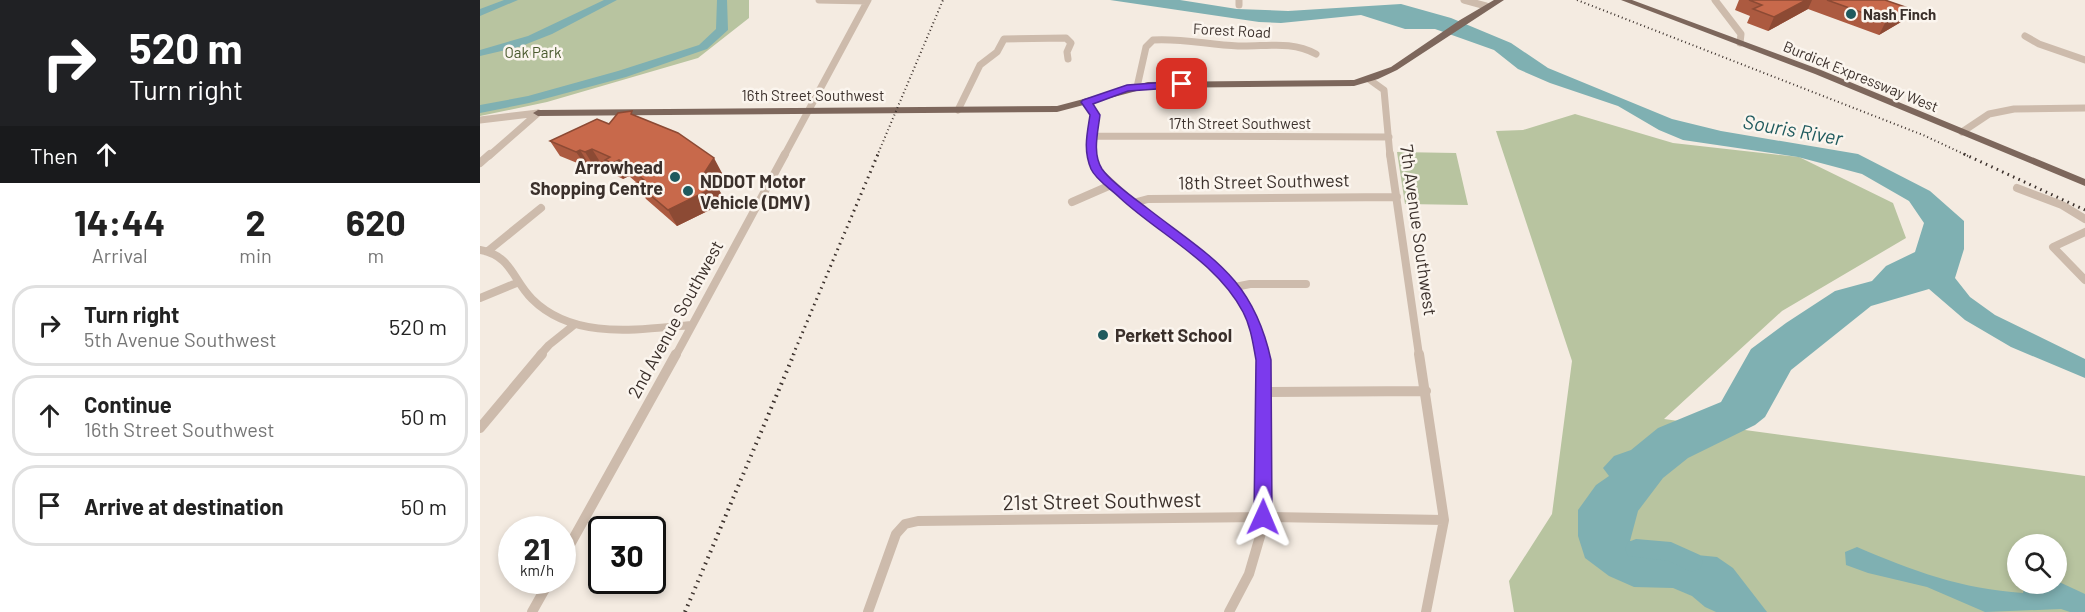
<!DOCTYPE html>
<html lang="en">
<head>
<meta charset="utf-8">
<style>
	body { margin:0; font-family:Barlow,sans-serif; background:#f6f6f6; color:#222; height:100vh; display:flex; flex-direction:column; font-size:22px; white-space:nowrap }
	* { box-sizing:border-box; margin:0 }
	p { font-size:20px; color:#767676 }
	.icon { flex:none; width:33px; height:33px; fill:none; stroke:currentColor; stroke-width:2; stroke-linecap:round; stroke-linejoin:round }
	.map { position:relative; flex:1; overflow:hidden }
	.side { display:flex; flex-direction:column; background:#fff; width:480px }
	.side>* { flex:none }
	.banner { background:#202124; color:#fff; overflow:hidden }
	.buttons { position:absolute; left:1527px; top:534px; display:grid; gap:12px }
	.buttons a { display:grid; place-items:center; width:60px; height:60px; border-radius:50%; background:#fff; box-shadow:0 3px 9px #0003; font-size:30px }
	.speed { position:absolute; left:18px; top:516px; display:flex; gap:12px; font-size:30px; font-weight:700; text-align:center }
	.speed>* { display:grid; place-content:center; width:78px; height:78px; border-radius:50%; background:#fff; box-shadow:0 3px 9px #0003; line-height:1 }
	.speed small { font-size:15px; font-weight:400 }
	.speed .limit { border:3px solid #111; border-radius:9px; background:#fff; color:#111 }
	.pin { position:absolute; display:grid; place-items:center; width:51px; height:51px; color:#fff; margin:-26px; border-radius:12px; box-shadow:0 3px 9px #0006 }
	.me { position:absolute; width:66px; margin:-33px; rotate:1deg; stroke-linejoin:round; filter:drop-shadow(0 0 4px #0008) }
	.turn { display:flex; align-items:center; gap:21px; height:126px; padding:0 30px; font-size:27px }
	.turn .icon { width:78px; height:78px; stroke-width:2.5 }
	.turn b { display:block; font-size:42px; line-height:51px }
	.then { display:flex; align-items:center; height:57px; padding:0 30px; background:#0003; gap:12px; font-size:22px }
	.eta { display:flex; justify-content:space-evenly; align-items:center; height:102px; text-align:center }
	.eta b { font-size:36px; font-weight:700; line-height:42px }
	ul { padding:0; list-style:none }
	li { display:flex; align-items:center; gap:18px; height:81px; margin:0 12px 9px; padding:0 18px; border:3px solid #e0e0e0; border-radius:24px }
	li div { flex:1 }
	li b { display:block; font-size:22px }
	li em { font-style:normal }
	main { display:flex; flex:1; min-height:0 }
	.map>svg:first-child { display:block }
</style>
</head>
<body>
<main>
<section class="side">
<div class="banner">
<div class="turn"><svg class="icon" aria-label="right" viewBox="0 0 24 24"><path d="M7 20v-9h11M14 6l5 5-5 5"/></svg><div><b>520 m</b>Turn right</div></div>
<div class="then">Then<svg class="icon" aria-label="ahead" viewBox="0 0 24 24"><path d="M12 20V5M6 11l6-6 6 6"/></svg></div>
</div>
<div class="eta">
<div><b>14:44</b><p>Arrival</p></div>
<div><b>2</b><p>min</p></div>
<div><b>620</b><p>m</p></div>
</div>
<ul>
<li><svg class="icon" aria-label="right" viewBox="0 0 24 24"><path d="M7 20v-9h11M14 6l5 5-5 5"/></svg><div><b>Turn right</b><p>5th Avenue Southwest</p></div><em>520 m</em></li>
<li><svg class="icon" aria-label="ahead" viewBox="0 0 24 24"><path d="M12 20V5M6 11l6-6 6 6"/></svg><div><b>Continue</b><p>16th Street Southwest</p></div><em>50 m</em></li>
<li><svg class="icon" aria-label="arrive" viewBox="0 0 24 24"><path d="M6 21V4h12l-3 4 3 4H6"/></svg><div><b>Arrive at destination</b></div><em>50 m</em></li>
</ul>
</section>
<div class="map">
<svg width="1605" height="612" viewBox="0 0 1605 612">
	<rect width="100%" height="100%" fill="#f4ebe1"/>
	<path fill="#b8c4a0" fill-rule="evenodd" d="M0,0h269v18l-51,40 -151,44 -67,14z
		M1095,114l98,29 126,14 94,46 13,35 -124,73 -118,108 421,57v136h-571l-5,-31 43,-67 20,-153 -76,-230 27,-1zM1538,544h38v40h-38z
		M917,152l59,1 12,52 -63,-1z"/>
	<path fill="#7fb0b2" d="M630,0h70l57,9 51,2 113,-7 50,14 60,25 37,25 124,51 49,12 137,23 72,37 34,30v28l-9,29 15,19 25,18 90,44v19l-74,-31 -46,-27 -36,-31 -58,17 -80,64 -26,47 -10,8 -67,33 -25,20 -25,33 -8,30 26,10 61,6 16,11 34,44h-51l-11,-5 -13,-11 -19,-8 -39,-1 -25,-11 -24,-18 -7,-22v-26l18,-25 13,-9 -6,-8 11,-12 17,-6 27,-22 63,-26 30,-53 35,-26 49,-32 37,-10 14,-15 29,-14 9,-29 -15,-22 -47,-27 -64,-17 -115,-17 -24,-10 -41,-24 -68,-23 -32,-14 -24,-19 -59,-21h-30l-44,-14 -80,8 -22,-1z
		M1377,547c56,24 105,42 166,46l2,-9h31l1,-3 28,13v18h-15l-9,-3 -76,3 -58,-25 -59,-14 -22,-8 -1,-13z"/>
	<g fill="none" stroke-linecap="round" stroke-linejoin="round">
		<path fill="#7fb0b2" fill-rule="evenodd" d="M24,0h14l-38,16v-7z
			M124,0h13l-65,34 -33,13 -39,9v-6l48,-14z
			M237,0h10l1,30 -21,19 -81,28 -97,26 -49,10v-8l48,-9 90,-25 81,-26 17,-16z
			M1156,539l35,3 29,13 3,7 -3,7 -8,3 -23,-11 -41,-5 -3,-7 3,-7z"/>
		<path stroke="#cdbbac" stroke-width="7" d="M339,0l48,1
			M759,0v5
			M984,0l22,6
			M1235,0l26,34 -1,9
			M1545,36l14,8 46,16
			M890,80l14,10 6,66
			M657,87l9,-40 7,-7c29,-2 56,5 85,6 27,1 53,-6 78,8
			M607,102l8,13 -5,35 2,6
			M478,110l22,-45 17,-13 7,-13 62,-1 5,5 -4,9 1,7
			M0,120l58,-7
			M1482,132l27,-18 25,-5 71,-1
			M611,136l298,1
			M9,156l49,-43
			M304,156l84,-156"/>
		<path stroke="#cdbbac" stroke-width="8" d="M611,154l6,16 36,33 84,66 18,18 16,27 12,41
			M910,154l29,201
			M0,163l10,-9
			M1537,188l45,17 23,14
			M592,202l39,-17
			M653,203l15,-4 249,-2
			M1605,232l-32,15 32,33
			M0,250c32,6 32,29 52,49 42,42 107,30 160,26
			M8,251l53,-43
			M755,287l15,-3h56
			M0,298l39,-16
			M60,355l9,-10 25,-20
			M196,355l109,-201"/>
		<path stroke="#cdbbac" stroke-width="10" d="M939,354l25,166 -18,92
			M785,392l161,-1
			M0,428l62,-74
			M82,559l114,-205
			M52,612l18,-32
			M388,612l28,-78 9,-10 13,-3 345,-4 181,3
			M749,612l20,-38 12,-41 4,-141 -2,-38"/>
		<path fill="#7d675c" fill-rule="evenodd" d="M1014,0h10l-107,70 -19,9 -24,7 -206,2 -91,24 -519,4 -5,-3 5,-3 519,-4 91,-24 206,-2 37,-13 69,-47z
			M1141,0h11l189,70 264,109v7l-270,-112z"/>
		<path stroke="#3b302b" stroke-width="2" stroke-dasharray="1 3" stroke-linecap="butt" d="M1097,0l346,135 45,21
			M397,156l66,-156"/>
		<path stroke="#3b302b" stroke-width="3" stroke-dasharray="1.5 4.5" stroke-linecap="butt" d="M1484,154l121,56
			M313,355l85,-201"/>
		<path stroke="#3b302b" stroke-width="4" stroke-dasharray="1.5 5" stroke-linecap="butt" d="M205,612l109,-258"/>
	</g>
	<path fill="#ac5a40" d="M1259,0h146l23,8 -7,14 -22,13 -71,-26 -40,22 -21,-8 3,-7 -15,-6z
		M155,116l87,57 -7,12 11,17 -49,24 -31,-27 -10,-16h1l-8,-7 -6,3 -8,-4 -5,-7 -8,-3 -7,3 -5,-2 -3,1 -27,-11 -10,-15 59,-17z"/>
	<path fill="#8c4a34" d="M1326,0h6l-4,9 -40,22 6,-14z
		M1428,8l-7,14 -22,13 7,-14z
		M112,149l10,16 -7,3 -10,-16z
		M100,150l10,16 -3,1 -11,-15z
		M234,158l8,15 -9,15 4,-2 9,16 -49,24 -9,-16 35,-35z
		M139,160l10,16 -6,3 -10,-16z"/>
	<path fill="#c8694b" stroke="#8c4a34" stroke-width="1.5" d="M1269,0h57l-32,17 -21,-8 9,-4z
		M1347,0h58l23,8 -22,13z
		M152,111l-1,3 47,19 36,25 -11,17 14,11 -49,24 -32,-27 8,-3 -25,-20 -6,3 -8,-3 5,-3 -18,-8 -7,3 -5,-2 -4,2 -26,-11 47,-22 12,5 9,-11z"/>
	<path fill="#7c3aed" stroke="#51269a" stroke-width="1.5" d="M702,81l5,3 -1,3 -58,4 -35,13 7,11c-2,17 -8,38 2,54 9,13 33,30 45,39 63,49 106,69 124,152l1,157 -3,6 -6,2 -6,-2 -3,-6 2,-157c-3,-16 -5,-33 -13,-48 -26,-50 -83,-77 -123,-114 -9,-9 -24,-18 -29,-29 -8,-19 -4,-35 -1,-54l-9,-13 2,-2 44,-15z"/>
	<g fill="#1f5a5e" stroke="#fbf5ee" stroke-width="2">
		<circle cx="1371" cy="14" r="6"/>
		<circle cx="195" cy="177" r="6"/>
		<circle cx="208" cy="191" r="6"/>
		<circle cx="623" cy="335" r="6"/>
	</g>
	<g text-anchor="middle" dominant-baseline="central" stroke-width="5" stroke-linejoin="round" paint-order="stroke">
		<g font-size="15" font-weight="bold" fill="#3b302b" stroke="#fbf5ee" text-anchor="start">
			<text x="1383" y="14">Nash Finch</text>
		</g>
		<g font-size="15" fill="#3b302b" stroke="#fbf5ee">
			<text transform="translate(752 30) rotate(3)">Forest Road</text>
			<text transform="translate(1381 76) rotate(22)">Burdick Expressway West</text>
			<text x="333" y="95">16th Street Southwest</text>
			<text x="760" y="123">17th Street Southwest</text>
		</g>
		<g font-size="15" fill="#4a5a2e" stroke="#fbf5ee">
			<text x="53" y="52">Oak Park</text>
		</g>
		<g font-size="18" font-weight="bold" fill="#3b302b" stroke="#fbf5ee" text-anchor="start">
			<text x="183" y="167" text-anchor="end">Arrowhead<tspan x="183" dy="21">Shopping Centre</tspan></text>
			<text x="220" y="181">NDDOT Motor<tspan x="220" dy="21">Vehicle (DMV)</tspan></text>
			<text x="635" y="335">Perkett School</text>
		</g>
		<g font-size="18" fill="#3b302b" stroke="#fbf5ee">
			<text transform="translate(784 181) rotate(-1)">18th Street Southwest</text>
			<text transform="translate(939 230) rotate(82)">7th Avenue Southwest</text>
			<text transform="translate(195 319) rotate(-61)">2nd Avenue Southwest</text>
		</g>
		<g font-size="20" font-style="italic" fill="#1f5a5e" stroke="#fbf5ee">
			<text transform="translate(1313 129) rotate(10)">Souris River</text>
		</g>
		<g font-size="21" fill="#3b302b" stroke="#fbf5ee">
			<text transform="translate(622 500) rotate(-1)">21st Street Southwest</text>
		</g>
	</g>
</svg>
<div class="buttons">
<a><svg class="icon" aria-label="search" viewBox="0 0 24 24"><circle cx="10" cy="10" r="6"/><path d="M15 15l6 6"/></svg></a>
</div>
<div class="speed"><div>21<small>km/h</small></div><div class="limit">30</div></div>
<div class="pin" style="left:702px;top:84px;background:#d93025"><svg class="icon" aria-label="arrive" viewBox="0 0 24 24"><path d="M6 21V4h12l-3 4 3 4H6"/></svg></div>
<svg class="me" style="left:783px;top:517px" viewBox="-20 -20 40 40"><path d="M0-17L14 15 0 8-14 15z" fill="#7c3aed" stroke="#fff" stroke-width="4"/></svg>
</div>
</main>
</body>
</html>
